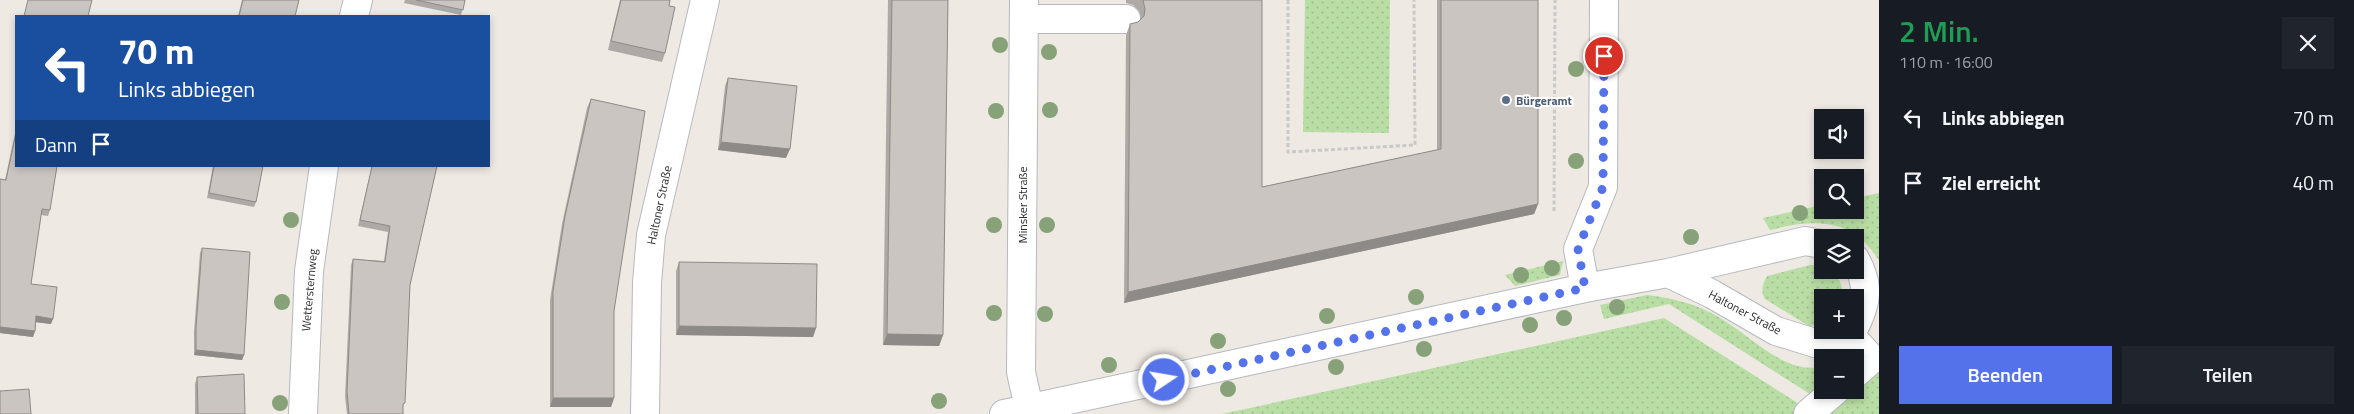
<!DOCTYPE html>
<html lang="de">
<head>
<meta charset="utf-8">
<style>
	body { margin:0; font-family:"Titillium Web",sans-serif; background:#20242c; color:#f1f3f6; height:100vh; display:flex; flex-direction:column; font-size:19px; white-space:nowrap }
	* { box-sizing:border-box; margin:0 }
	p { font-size:16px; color:#9ea1a6 }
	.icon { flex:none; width:28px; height:28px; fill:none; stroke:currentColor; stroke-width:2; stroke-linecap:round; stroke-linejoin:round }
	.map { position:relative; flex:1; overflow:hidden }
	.panel { display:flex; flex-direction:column; background:#171b24; width:475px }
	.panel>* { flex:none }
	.guide { position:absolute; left:15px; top:15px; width:475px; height:152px; border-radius:0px; box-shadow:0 2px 8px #0003; background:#1a4fa0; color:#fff; overflow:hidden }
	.fabs { position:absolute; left:1814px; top:109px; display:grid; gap:10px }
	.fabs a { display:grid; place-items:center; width:50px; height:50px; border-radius:0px; background:#171b24; box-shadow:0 2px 8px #0003; font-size:25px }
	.pin { position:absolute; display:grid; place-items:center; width:42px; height:42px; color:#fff; margin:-21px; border:2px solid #fff; border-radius:50%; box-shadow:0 1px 5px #0007 }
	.me { position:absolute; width:55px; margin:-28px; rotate:78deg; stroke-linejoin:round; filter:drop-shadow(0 0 4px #0008) }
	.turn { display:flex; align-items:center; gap:18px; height:105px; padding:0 20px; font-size:22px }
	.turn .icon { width:65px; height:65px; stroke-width:2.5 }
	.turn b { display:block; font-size:35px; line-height:42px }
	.then { display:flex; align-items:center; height:48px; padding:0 20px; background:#0003; gap:10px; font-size:19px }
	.round { display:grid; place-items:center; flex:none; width:52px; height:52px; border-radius:0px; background:#20242c }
	.headline { display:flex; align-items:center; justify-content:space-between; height:85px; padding:0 20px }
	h1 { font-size:30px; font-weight:600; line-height:38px; color:#1e9e55 }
	.cta { display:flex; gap:10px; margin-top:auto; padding:10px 20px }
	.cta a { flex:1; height:58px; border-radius:0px; background:#5472e9; color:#fff; font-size:20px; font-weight:600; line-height:58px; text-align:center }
	.cta a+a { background:#20242c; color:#f1f3f6 }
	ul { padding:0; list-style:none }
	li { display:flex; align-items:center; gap:15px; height:65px; padding:0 20px }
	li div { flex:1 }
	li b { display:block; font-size:19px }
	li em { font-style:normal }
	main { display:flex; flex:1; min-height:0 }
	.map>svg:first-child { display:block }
</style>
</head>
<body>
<main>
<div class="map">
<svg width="1879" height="414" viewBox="0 0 1879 414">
	<defs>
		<pattern id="grass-dots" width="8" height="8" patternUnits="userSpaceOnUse" patternTransform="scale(1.25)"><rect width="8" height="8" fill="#b9dea5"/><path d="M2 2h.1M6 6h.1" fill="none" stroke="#9fbf8e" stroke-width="1.8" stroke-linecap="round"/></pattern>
	</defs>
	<rect width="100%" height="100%" fill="#eee9e2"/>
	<path fill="url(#grass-dots)" d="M1305,0h85l-1,133 -86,-1z
		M1879,193v68c-26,-44 -65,-42 -109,-31l-7,-12 59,-13v5h33v-12z
		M1563,261l-3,14 -45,11 -10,-11z
		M1810,265h12v5c15,0 21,14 21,27l-21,1v26l-13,2 -44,-27c-5,-8 -2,-15 2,-23z
		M1647,295c27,3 50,9 73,23 31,18 64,56 102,49v22l-9,7 -144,-92 -65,15 -4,-14z
		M1664,318l151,96h-593z
		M1879,365v49h-56l28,-24h4v-4z"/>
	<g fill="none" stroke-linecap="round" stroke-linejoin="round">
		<defs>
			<path id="minor" d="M1024,0l-3,372 8,36
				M354,16l4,-16
				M1024,19h102
				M1855,259c14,25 13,41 0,67
				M1668,273l44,21 64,37 39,12 25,-3 11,-10
				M1585,288l-7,-39 25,-62 1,-187
				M1848,333l24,26 -17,15
				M303,414l6,-143 15,-105
				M645,414l2,-131 4,-48 54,-235
				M1004,414l581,-126 83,-15 137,-32 17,3
				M1808,414l28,-24"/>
		</defs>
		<use href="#minor" stroke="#b6b8c0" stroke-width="30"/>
		<path stroke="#c9c9c9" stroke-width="3" stroke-dasharray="4 2.5" stroke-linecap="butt" d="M1288,0v152l127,-7 -1,-145
			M1554,211l1,-211"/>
		<use href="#minor" stroke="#fff" stroke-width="28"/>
	</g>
	<g fill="#87a179">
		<circle cx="1000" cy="45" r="8"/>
		<circle cx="1049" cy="52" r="8"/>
		<circle cx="1576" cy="69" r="8"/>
		<circle cx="1050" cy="110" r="8"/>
		<circle cx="996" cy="111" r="8"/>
		<circle cx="1576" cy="161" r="8"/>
		<circle cx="1800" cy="213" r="8"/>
		<circle cx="291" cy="220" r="8"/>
		<circle cx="994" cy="225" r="8"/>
		<circle cx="1047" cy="225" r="8"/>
		<circle cx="1691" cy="237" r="8"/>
		<circle cx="1552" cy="268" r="8"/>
		<circle cx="1521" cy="275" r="8"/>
		<circle cx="1416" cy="297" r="8"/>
		<circle cx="282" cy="302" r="8"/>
		<circle cx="1617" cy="307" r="8"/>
		<circle cx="994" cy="313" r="8"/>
		<circle cx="1045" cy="314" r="8"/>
		<circle cx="1327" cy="316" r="8"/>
		<circle cx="1564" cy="318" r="8"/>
		<circle cx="1530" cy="325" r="8"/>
		<circle cx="1218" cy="341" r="8"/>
		<circle cx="1424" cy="349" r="8"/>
		<circle cx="1109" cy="365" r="8"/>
		<circle cx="1336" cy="367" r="8"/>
		<circle cx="1228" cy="389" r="8"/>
		<circle cx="939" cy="401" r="8"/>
		<circle cx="280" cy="403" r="8"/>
	</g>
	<path fill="#aea9a6" d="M242,0h57l-4,16h-57z
		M405,0h60l-4,15 -57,-12z
		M620,0h50l-1,6 -4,47 -3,9 -54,-12z
		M888,0h60l-5,335 -4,11 -56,-1z
		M1126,0h136v187l175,-37v-150h101v204l-4,10 -410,89 2,-268 4,-11 8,-2 3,-4 -2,-7 -6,-6 -7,-2z
		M728,78l58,80 -68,-8 7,-64z
		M591,99l23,212v87l-3,9h-61v-107l12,-76 25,-116z
		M16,129v37l34,44 -2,6 -7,-1 -10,69 20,40 -15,-2 -1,9 -2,6 -33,-4v-154l5,1z
		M213,166h50l-7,36 -2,5 -47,-9z
		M372,166h65l-27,119 -7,124v5h-56l-2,-17 6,-132 2,-6 31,2 4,-29 -30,-6z
		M202,248l42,107 -2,5 -48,-5v-23l6,-79z
		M679,262l137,66 -3,9 -137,-2v-64z
		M197,377l48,37h-50v-30z"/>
	<path fill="#8d8a87" d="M721,142l69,7 -4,9 -68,-8z
		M1538,204l-4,10 -410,89 4,-11z
		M36,316l17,3 -2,5 -17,-2z
		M679,326l137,2 -3,9 -137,-2z
		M0,327l35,4 -2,6 -33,-4z
		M887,334l56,1 -4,11 -56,-1z
		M196,350l48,5 -2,5 -48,-5z
		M553,398h61l-3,9h-61z"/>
	<path fill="#cac5c1" stroke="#8d8a87" d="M28,0h64l-4,16h-64z
		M243,0h56l-4,16h-56z
		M416,0h49l-2,10z
		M621,0h49l-1,6 6,1 -10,46 -54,-12z
		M892,0h56l-5,335 -56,-1z
		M1143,0h119v187l179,-38v-149h97v204l-410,88 2,-268 8,-2 6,-6 1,-7z
		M728,78l69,8 -7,63 -69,-7z
		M591,99l54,12 -31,200v87h-61v-107l12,-75z
		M16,133v33h41l-7,44 -8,-1 -11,75 26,3 -4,32 -17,-3 -1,15 -35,-4v-148l6,1z
		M214,166h49l-7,36 -47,-9z
		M372,166h65l-27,119 -5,118 -2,1v10h-54l-2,-23 6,-132 32,3 5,-36 -30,-6z
		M202,248l48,4 -6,103 -48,-5v-23z
		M679,262l138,2 -1,64 -137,-2z
		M244,374l1,40h-47l-1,-37z
		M29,389l2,25h-31v-23z"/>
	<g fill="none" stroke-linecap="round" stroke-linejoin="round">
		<path stroke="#5472e9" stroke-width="9" stroke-dasharray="0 16.2" d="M1164,380l421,-92 -7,-39 25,-62 1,-131"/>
	</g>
	<circle fill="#5c6f8a" stroke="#fff" stroke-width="2" cx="1506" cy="100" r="5"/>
	<g text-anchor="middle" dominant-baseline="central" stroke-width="4" stroke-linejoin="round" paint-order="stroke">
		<g font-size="12" font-weight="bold" fill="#4e5e75" stroke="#fff" text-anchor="start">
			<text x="1516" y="100">Bürgeramt</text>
		</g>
		<g font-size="12" fill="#2e2e2e" stroke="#fff">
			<text transform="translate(659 205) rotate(-78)">Haltoner Straße</text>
			<text transform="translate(1022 205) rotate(-90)">Minsker Straße</text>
			<text transform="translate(309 290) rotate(-85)">Wettersternweg</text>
			<text transform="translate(1745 312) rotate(28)">Haltoner Straße</text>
		</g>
	</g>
</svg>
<div class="fabs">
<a><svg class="icon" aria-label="sound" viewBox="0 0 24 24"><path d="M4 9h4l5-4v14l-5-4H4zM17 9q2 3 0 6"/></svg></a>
<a><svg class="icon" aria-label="search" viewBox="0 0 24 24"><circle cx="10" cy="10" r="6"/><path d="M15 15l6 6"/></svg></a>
<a><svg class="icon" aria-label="layers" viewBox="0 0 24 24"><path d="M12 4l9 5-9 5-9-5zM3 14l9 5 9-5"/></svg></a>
<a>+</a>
<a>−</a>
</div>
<div class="pin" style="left:1604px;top:56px;background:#d93025"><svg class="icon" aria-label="arrive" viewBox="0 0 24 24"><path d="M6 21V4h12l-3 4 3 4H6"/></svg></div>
<svg class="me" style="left:1164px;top:380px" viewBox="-20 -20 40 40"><circle r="17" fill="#5472e9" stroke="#fff" stroke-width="3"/><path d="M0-11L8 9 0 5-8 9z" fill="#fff"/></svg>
<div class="guide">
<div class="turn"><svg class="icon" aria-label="left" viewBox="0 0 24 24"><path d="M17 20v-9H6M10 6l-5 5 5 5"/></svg><div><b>70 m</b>Links abbiegen</div></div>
<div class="then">Dann<svg class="icon" aria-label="arrive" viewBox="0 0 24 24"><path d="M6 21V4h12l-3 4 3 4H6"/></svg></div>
</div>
</div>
<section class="panel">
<div class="headline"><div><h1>2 Min.</h1><p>110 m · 16:00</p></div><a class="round"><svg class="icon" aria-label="close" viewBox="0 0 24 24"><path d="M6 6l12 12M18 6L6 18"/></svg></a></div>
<ul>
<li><svg class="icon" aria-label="left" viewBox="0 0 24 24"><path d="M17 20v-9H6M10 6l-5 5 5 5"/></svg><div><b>Links abbiegen</b></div><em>70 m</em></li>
<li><svg class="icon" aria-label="arrive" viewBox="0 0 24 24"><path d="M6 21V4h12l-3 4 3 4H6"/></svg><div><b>Ziel erreicht</b></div><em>40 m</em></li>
</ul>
<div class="cta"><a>Beenden</a><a>Teilen</a></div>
</section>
</main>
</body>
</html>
